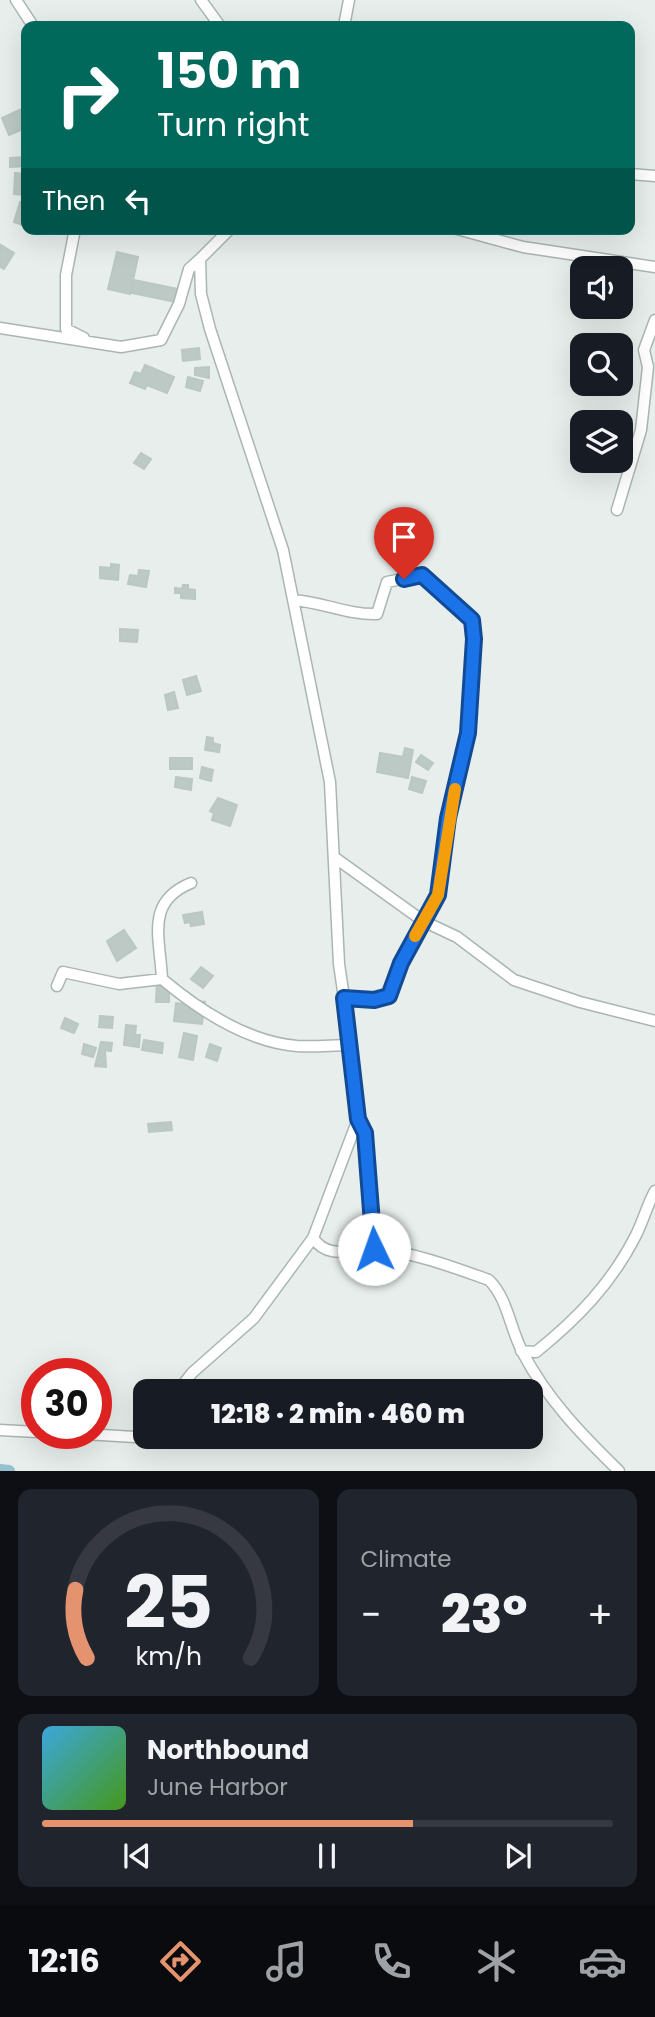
<!DOCTYPE html>
<html lang="en">
<head>
<meta charset="utf-8">
<style>
  body { margin:0; font-family:Poppins,sans-serif; background:#20242c; color:#f1f3f6; height:100vh; display:flex; flex-direction:column; font-size:26px; white-space:nowrap }
  * { box-sizing:border-box; margin:0 }
  p { font-size:23px; color:#9ea1a6 }
  .icon { flex:none; width:38px; height:38px; fill:none; stroke:currentColor; stroke-width:2; stroke-linecap:round; stroke-linejoin:round }
  .map { position:relative; height:1471px; overflow:hidden }
  .side { display:flex; flex-direction:column; gap:18px; padding:18px; background:#0d0f14; flex:1 }
  .side>* { flex:none }
  .top-card { position:absolute; left:21px; top:21px; width:614px; height:214px; border-radius:14px; box-shadow:0 7px 28px #0002; background:#00695c; color:#fff; overflow:hidden }
  .buttons { position:absolute; left:570px; top:256px; display:grid; gap:14px }
  .buttons a { display:grid; place-items:center; width:63px; height:63px; border-radius:14px; background:#171b24; box-shadow:0 7px 28px #0002; font-size:35px }
  .speed { position:absolute; left:21px; top:1358px; display:flex; gap:14px; font-size:35px; font-weight:700; text-align:center }
  .speed>* { display:grid; place-content:center; width:91px; height:91px; border-radius:50%; background:#171b24; box-shadow:0 7px 28px #0002; line-height:1 }
  .speed .limit { border:10px solid #d22; background:#fff; color:#111 }
  .pin { position:absolute; display:grid; place-items:center; width:60px; height:60px; color:#fff; margin:-72px -30px; border-radius:50% 50% 50% 0; rotate:-45deg; box-shadow:0 0 7px #0007 }
  .pin .icon { rotate:45deg }
  .me { position:absolute; width:77px; margin:-38px; rotate:357deg; stroke-linejoin:round; filter:drop-shadow(0 0 5px #0008) }
  .turn { display:flex; align-items:center; gap:24px; height:147px; padding:0 21px; font-size:32px }
  .turn .icon { width:91px; height:91px; stroke-width:2.5 }
  .turn b { display:block; font-size:49px; line-height:60px }
  .then { display:flex; align-items:center; height:66px; padding:0 21px; background:#0003; gap:14px; font-size:26px }
  .big { font-size:52px; font-weight:800; line-height:1.1 }
  .side .widget { flex:1; display:flex; flex-direction:column; justify-content:center; gap:10px; min-width:0; padding:0 24px; border-radius:14px; background:#20242c }
  .side .dial { align-items:center; gap:0 }
  .dial svg { height:182px; overflow:visible; fill:none; stroke:#363941; stroke-width:7; stroke-linecap:round; text-anchor:middle }
  .dial text { fill:#f1f3f6; stroke:none }
  .song { display:flex; align-items:center; gap:21px }
  .cover { width:84px; height:84px; border-radius:10px; background:linear-gradient(135deg,hsl(200 70% 55%),hsl(100 70% 35%)) }
  .played { height:7px; border-radius:4px; background:linear-gradient(90deg,#e5936e 65%,#363941 65%) }
  .keys { display:flex; justify-content:space-around; direction:ltr }
  .heat { display:flex; justify-content:space-between; align-items:center; font-size:38px; direction:ltr }
  .side .tiles { flex:1; display:grid; gap:18px; grid-template-columns:1fr 1fr }
  .widget:last-child { grid-column:span 2 }
  .trip { position:absolute; left:133px; top:1379px; width:410px; height:70px; border-radius:14px; background:#171b24; box-shadow:0 7px 28px #0002; font-weight:800; line-height:70px; text-align:center }
  .tab-bar { display:flex; height:112px; justify-content:space-around; align-items:center; background:#090b0e; color:#9ea1a6 }
  .tab-bar .icon { width:49px; height:49px }
  .tab-bar .active { color:#e5936e }
  .tab-bar b { font-size:32px; color:#f1f3f6 }
  .map>svg:first-child { display:block }
  .lines { fill:none; stroke-linecap:round; stroke-linejoin:round }
  .canal { stroke:#95c0cd; stroke-width:12 }
  .building { fill:#bcc9c5; stroke:#bac7c3; stroke-width:2 }
  .minor-casing { stroke:#aab6b2; stroke-width:13 }
  .minor { stroke:#fff; stroke-width:10 }
  .route-casing { stroke:#114b97; stroke-width:18 }
  .route { stroke:#1a73e8; stroke-width:12 }
  .slow { stroke:#f59e0b; stroke-width:12 }
</style>
</head>
<body>
<div class="map">
<svg width="655" height="1471" viewBox="0 0 655 1471">
  <rect width="100%" height="100%" fill="#e7eeeb"/>
  <g class="lines">
    <path class="canal" d="M 53,1433 L 80,1435
      M 0,1470 L 9,1471"/>
  </g>
  <path class="building" d="M 24,108 L 26,128 L 9,135 L 2,118 Z
    M 25,157 L 25,166 L 10,167 L 10,158 Z
    M 15,173 L 26,174 L 26,195 L 14,194 Z
    M 25,198 L 26,198 L 26,226 L 14,222 L 20,202 L 23,203 Z
    M 1,245 L 14,253 L 4,269 L 0,267 Z
    M 117,252 L 138,257 L 130,294 L 108,289 Z
    M 134,280 L 178,289 L 176,302 L 132,293 Z
    M 199,348 L 200,359 L 183,361 L 182,350 Z
    M 145,365 L 174,377 L 167,393 L 147,385 L 145,389 L 130,383 L 135,372 L 141,374 Z
    M 209,367 L 209,378 L 195,375 L 195,368 Z
    M 188,377 L 203,381 L 200,391 L 186,387 Z
    M 141,453 L 151,459 L 144,469 L 134,463 Z
    M 111,564 L 119,565 L 118,580 L 100,578 L 100,567 L 111,568 Z
    M 139,570 L 149,571 L 146,587 L 128,584 L 130,575 L 138,576 Z
    M 183,585 L 188,585 L 188,589 L 195,590 L 195,599 L 181,598 L 181,593 L 175,593 L 175,588 L 182,589 Z
    M 120,629 L 138,630 L 137,642 L 120,641 Z
    M 196,676 L 201,691 L 187,695 L 183,680 Z
    M 174,692 L 178,708 L 168,710 L 165,695 Z
    M 207,737 L 213,738 L 213,743 L 220,745 L 219,752 L 205,750 Z
    M 405,748 L 413,750 L 408,778 L 377,772 L 380,753 L 403,757 Z
    M 421,755 L 433,763 L 428,770 L 416,762 Z
    M 170,758 L 192,758 L 192,769 L 170,769 Z
    M 202,767 L 213,770 L 211,781 L 200,778 Z
    M 176,777 L 192,779 L 191,790 L 175,787 Z
    M 412,777 L 426,781 L 422,793 L 409,789 Z
    M 218,798 L 237,805 L 230,826 L 212,820 L 214,813 L 210,811 Z
    M 202,912 L 204,924 L 191,926 L 190,922 L 185,923 L 183,915 Z
    M 124,930 L 136,948 L 117,961 L 107,941 Z
    M 201,967 L 213,976 L 203,988 L 191,979 Z
    M 157,980 L 169,981 L 169,1002 L 156,1002 Z
    M 194,1001 L 205,1002 L 202,1024 L 174,1021 L 176,1003 L 194,1005 Z
    M 100,1016 L 113,1017 L 112,1028 L 99,1027 Z
    M 65,1018 L 78,1024 L 74,1033 L 61,1028 Z
    M 126,1025 L 136,1026 L 135,1035 L 140,1035 L 139,1047 L 124,1045 Z
    M 184,1033 L 197,1036 L 193,1060 L 179,1057 Z
    M 144,1040 L 163,1043 L 162,1053 L 142,1050 Z
    M 101,1042 L 112,1043 L 111,1051 L 105,1050 L 106,1067 L 95,1066 Z
    M 84,1044 L 96,1048 L 93,1057 L 82,1054 Z
    M 210,1044 L 221,1048 L 217,1061 L 206,1057 Z
    M 171,1122 L 172,1130 L 149,1132 L 148,1124 Z"/>
  <g class="lines">
    <defs>
      <path id="minor" d="M 16,0 L 33,26
        M 201,0 L 220,26
        M 344,26 L 349,0
        M 630,174 L 655,176
        M 75,229 L 66,275 L 66,329 L 84,338
        M 457,229 L 523,247 L 655,267
        M 0,328 L 121,347 L 161,340 L 179,304 L 189,269 L 200,259
        M 617,510 L 641,430 L 648,367 L 644,350 L 655,320
        M 293,600 C 322,602 348,615 377,614 L 387,582 L 422,575 L 472,620 L 474,639 L 468,733 L 448,818 L 438,895 L 401,963 L 389,996 L 374,1000 L 344,998
        M 334,857 L 423,921 L 457,937 L 514,980 L 580,1002 L 655,1021
        M 162,979 C 160,937 145,902 191,883
        M 57,986 L 63,972 L 119,984 L 162,979 C 199,1010 247,1042 297,1046 C 315,1047 333,1045 351,1045
        M 358,1119 L 365,1133 L 374,1249
        M 313,1238 C 328,1260 350,1249 373,1249 C 410,1251 453,1267 489,1280 C 508,1299 510,1329 523,1353 C 547,1399 582,1435 619,1471
        M 521,1351 L 536,1352 C 577,1319 611,1284 635,1237 C 643,1222 647,1205 655,1191
        M 178,1391 L 192,1373 L 254,1318 L 313,1238 L 358,1119 L 351,1045 L 339,964 L 330,782 L 283,550 L 210,329 L 201,294 L 200,259 L 230,229
        M 0,1430 L 37,1432
        M 68,1433 L 135,1437 L 145,1428"/>
    </defs>
    <use href="#minor" class="minor-casing"/>
    <use href="#minor" class="minor"/>
  </g>
  <g class="lines">
    <defs>
      <path id="route" d="M 374,1249 L 365,1133 L 358,1119 L 344,998 L 374,1000 L 389,996 L 401,963 L 438,895 L 448,818 L 468,733 L 474,639 L 472,620 L 422,575 L 404,579"/>
    </defs>
    <use href="#route" class="route-casing"/>
    <use href="#route" class="route"/>
    <path class="slow" d="M 415,936 L 438,895 L 455,789"/>
  </g>
</svg>
<div class="buttons">
<a><svg class="icon" aria-label="sound" viewBox="0 0 24 24"><path d="M4 9h4l5-4v14l-5-4H4zM17 9q2 3 0 6"/></svg></a>
<a><svg class="icon" aria-label="search" viewBox="0 0 24 24"><circle cx="10" cy="10" r="6"/><path d="M15 15l6 6"/></svg></a>
<a><svg class="icon" aria-label="layers" viewBox="0 0 24 24"><path d="M12 4l9 5-9 5-9-5zM3 14l9 5 9-5"/></svg></a>
</div>
<div class="speed"><div class="limit">30</div></div>
<div class="pin" style="left:404px;top:579px;background:#d93025"><svg class="icon" aria-label="arrive" viewBox="0 0 24 24"><path d="M6 21V4h12l-3 4 3 4H6"/></svg></div>
<svg class="me" style="left:374px;top:1249px" viewBox="-20 -20 40 40"><circle r="19" fill="#fff"/><path d="M0-13L10 11 0 6-10 11z" fill="#1a73e8"/></svg>
<div class="trip">12:18 · 2 min · 460 m</div>
<div class="top-card">
<div class="turn"><svg class="icon" aria-label="right" viewBox="0 0 24 24"><path d="M7 20v-9h11M14 6l5 5-5 5"/></svg><div><b>150 m</b>Turn right</div></div>
<div class="then">Then<svg class="icon" aria-label="left" viewBox="0 0 24 24"><path d="M17 20v-9H6M10 6l-5 5 5 5"/></svg></div>
</div>
</div>
<section class="side">
<div class="tiles">
<div class="widget dial"><svg viewBox="0 0 100 80">
<path d="M14 69A42 42 0 1 1 86 69"/>
<path d="M14 69A42 42 0 0 1 9 39" stroke="#e5936e"/>
<text x="50" y="56" font-size="32" font-weight="700">25</text>
<text x="50" y="72" font-size="11">km/h</text>
</svg></div>
<div class="widget"><p>Climate</p>
<div class="heat"><a>−</a><b class="big">23°</b><a>+</a></div>
</div>
<div class="widget">
<div class="song"><i class="cover"></i><div><b>Northbound</b><p>June Harbor</p></div></div>
<div class="played"></div>
<div class="keys"><svg class="icon" aria-label="previous" viewBox="0 0 24 24"><path d="M18 5L8 12l10 7zM5 5v14"/></svg><svg class="icon" aria-label="pause" viewBox="0 0 24 24"><path d="M8 5v14M16 5v14"/></svg><svg class="icon" aria-label="next" viewBox="0 0 24 24"><path d="M6 5l10 7-10 7zM19 5v14"/></svg></div>
</div>
</div>
</section>
<nav class="tab-bar">
<b>12:16</b>
<svg class="icon active" aria-label="directions" viewBox="0 0 24 24"><path d="M12 3l9 9-9 9-9-9zM9 14v-3h6M13 9l2 2-2 2"/></svg>
<svg class="icon" aria-label="music" viewBox="0 0 24 24"><path d="M9 18V5l10-2v13"/><circle cx="6" cy="18" r="3"/><circle cx="16" cy="16" r="3"/></svg>
<svg class="icon" aria-label="phone" viewBox="0 0 24 24"><path d="M5 4h4l2 5-3 2q2 4 5 5l2-3 5 2v4C11 20 4 13 5 4z"/></svg>
<svg class="icon" aria-label="climate" viewBox="0 0 24 24"><path d="M12 3v18M4 7l16 10M4 17L20 7"/></svg>
<svg class="icon" aria-label="car" viewBox="0 0 24 24"><path d="M5 17H2v-5l4-1 3-4h7l3 4 3 1v5h-3M9 17h6M6 11h13"/><circle cx="7" cy="17" r="2"/><circle cx="17" cy="17" r="2"/></svg>
</nav>
</body>
</html>
